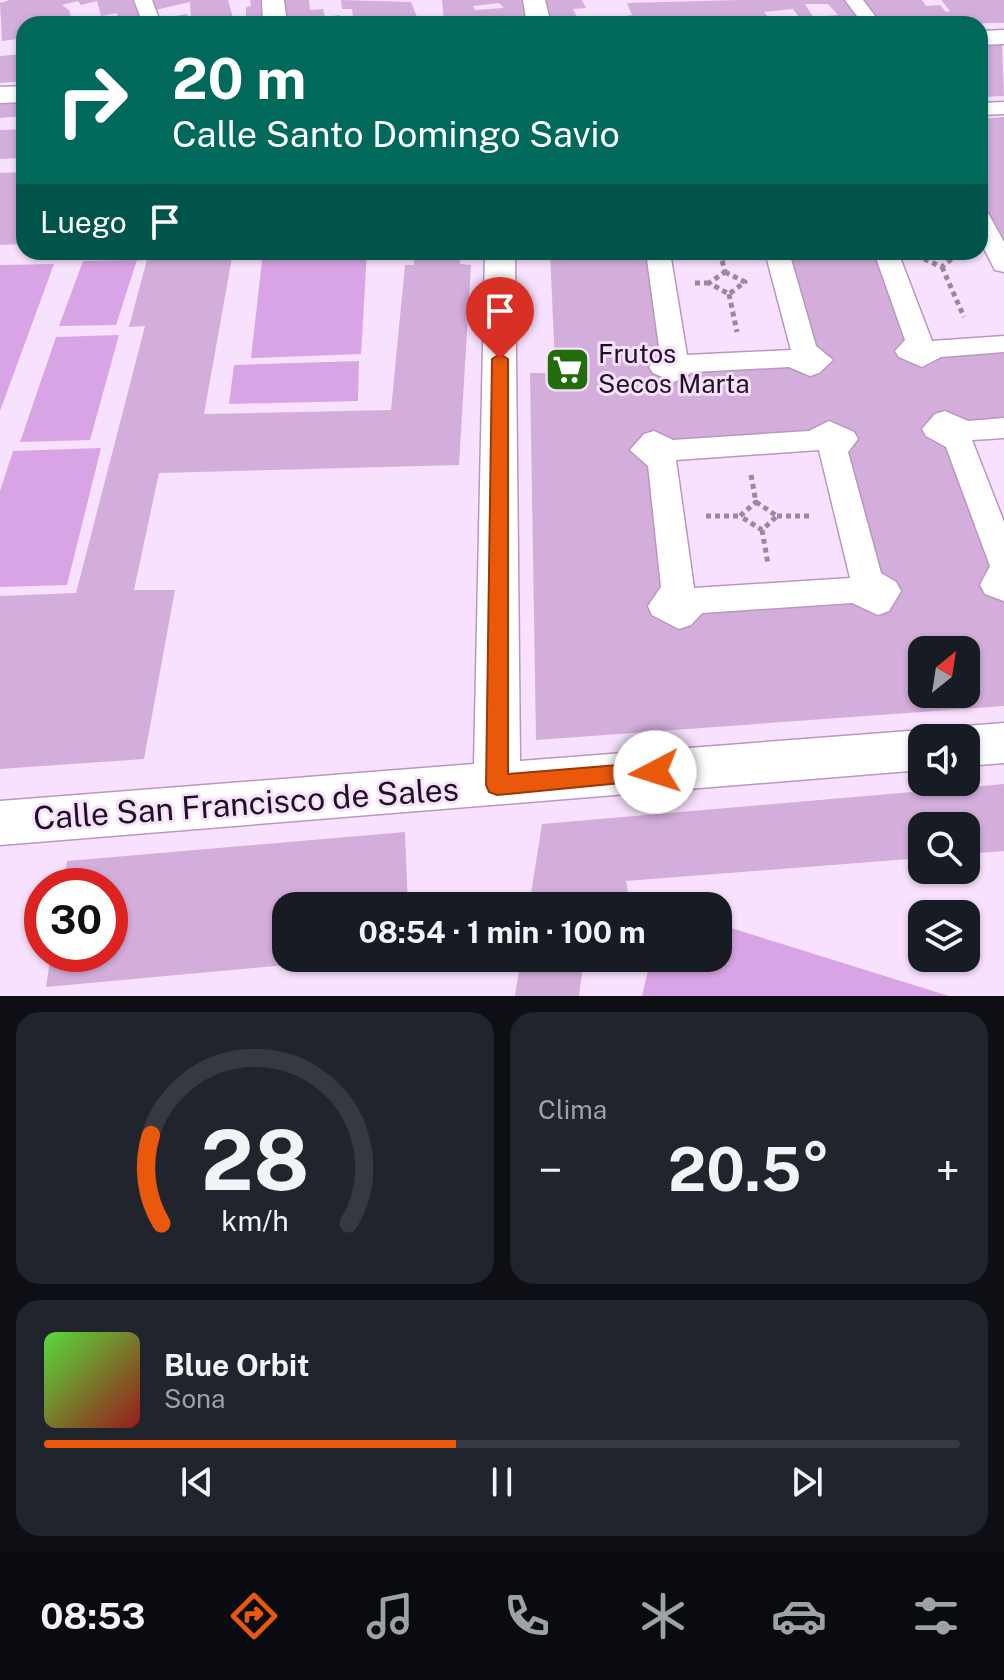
<!DOCTYPE html>
<html lang="es">
<head>
<meta charset="utf-8">
<style>
  body { margin:0; font-family:"Public Sans",sans-serif; background:#20242c; color:#f1f3f6; height:100vh; display:flex; flex-direction:column; font-size:30px; white-space:nowrap }
  * { box-sizing:border-box; margin:0 }
  p { font-size:26px; color:#9ea1a6 }
  .icon { flex:none; width:44px; height:44px; fill:none; stroke:currentColor; stroke-width:2; stroke-linecap:round; stroke-linejoin:round }
  .map { position:relative; height:996px; overflow:hidden }
  .panel { display:flex; flex-direction:column; gap:16px; padding:16px; background:#0d0f14; flex:1 }
  .panel>* { flex:none }
  .banner { position:absolute; left:16px; top:16px; width:972px; height:244px; border-radius:24px; box-shadow:0 2px 6px #0004; background:#00695c; color:#fff; overflow:hidden }
  .needle { width:52px; rotate:30deg }
  .fabs { position:absolute; left:908px; top:636px; display:grid; gap:16px }
  .fabs a { display:grid; place-items:center; width:72px; height:72px; border-radius:16px; background:#171b24; box-shadow:0 2px 6px #0004; font-size:40px }
  .speed { position:absolute; left:24px; top:868px; display:flex; gap:16px; font-size:40px; font-weight:700; text-align:center }
  .speed>* { display:grid; place-content:center; width:104px; height:104px; border-radius:50%; background:#171b24; box-shadow:0 2px 6px #0004; line-height:1 }
  .speed .limit { border:12px solid #d22; background:#fff; color:#111 }
  .pin { position:absolute; display:grid; place-items:center; width:68px; height:68px; color:#fff; margin:-82px -34px; border-radius:50% 50% 50% 0; rotate:-45deg; box-shadow:0 0 8px #0007 }
  .pin .icon { rotate:45deg }
  .me { position:absolute; width:88px; margin:-44px; rotate:265deg; stroke-linejoin:round; filter:drop-shadow(0 0 6px #0008) }
  .turn { display:flex; align-items:center; gap:28px; height:168px; padding:0 24px; font-size:36px }
  .turn .icon { width:104px; height:104px; stroke-width:2.5 }
  .turn b { display:block; font-size:56px; line-height:68px }
  .then { display:flex; align-items:center; height:76px; padding:0 24px; background:#0003; gap:16px; font-size:30px }
  .big { font-size:60px; font-weight:700; line-height:1.1 }
  .panel .widget { flex:1; display:flex; flex-direction:column; justify-content:center; gap:12px; min-width:0; padding:0 28px; border-radius:24px; background:#20242c }
  .panel .dial { align-items:center; gap:0 }
  .dial svg { height:208px; overflow:visible; fill:none; stroke:#363941; stroke-width:7; stroke-linecap:round; text-anchor:middle }
  .dial text { fill:#f1f3f6; stroke:none }
  .song { display:flex; align-items:center; gap:24px }
  .cover { width:96px; height:96px; border-radius:12px; background:linear-gradient(135deg,hsl(110 70% 55%),hsl(0 70% 35%)) }
  .played { height:8px; border-radius:4px; background:linear-gradient(90deg,#ea580c 45%,#363941 45%) }
  .keys { display:flex; justify-content:space-around; direction:ltr }
  .heat { display:flex; justify-content:space-between; align-items:center; font-size:44px; direction:ltr }
  .panel .tiles { flex:1; display:grid; gap:16px; grid-template-columns:1fr 1fr }
  .widget:last-child { grid-column:span 2 }
  .trip { position:absolute; left:272px; top:892px; width:460px; height:80px; border-radius:24px; background:#171b24; box-shadow:0 2px 6px #0004; font-weight:700; line-height:80px; text-align:center }
  .tab-bar { display:flex; height:128px; justify-content:space-around; align-items:center; background:#090b0e; color:#9ea1a6 }
  .tab-bar .icon { width:56px; height:56px }
  .tab-bar .current { color:#ea580c }
  .tab-bar b { font-size:36px; color:#f1f3f6 }
  .map>svg:first-child { display:block }
  .green { fill:#d9a4e5 }
  .building { fill:#d3aedb; fill-rule:evenodd }
  .lines { fill:none; stroke-linecap:round; stroke-linejoin:round }
  .pedestrian-casing { stroke:#bb96c3; stroke-width:3 }
  .minor-casing { stroke:#bb96c3; stroke-width:3 }
  .path { stroke:#9a889f; stroke-width:5; stroke-dasharray:5 4; stroke-linecap:butt }
  .pedestrian { fill:#fff; fill-rule:evenodd }
  .minor { fill:#fff; fill-rule:evenodd }
  .route { fill:#ea580c; stroke:#983908; stroke-width:2 }
  .labels { text-anchor:middle; stroke-width:6; stroke-linejoin:round; paint-order:stroke }
  .poi-label { font-size:26px; fill:#1e1121; stroke:#f8e1fe; text-anchor:start }
  .near-street-label { font-size:32px; fill:#1e1121; stroke:#f8e1fe }
</style>
</head>
<body>
<div class="map">
<svg width="1004" height="996" viewBox="0 0 1004 996">
  <rect width="100%" height="100%" fill="#f8e1fe"/>
  <path class="green" d="M 263,252 L 367,252 L 361,354 L 251,358 Z
    M 137,260 L 116,325 L 59,326 L 83,261 Z
    M 54,264 L 0,411 L 0,265 Z
    M 119,335 L 90,440 L 20,442 L 56,337 Z
    M 359,361 L 358,401 L 229,404 L 234,365 Z
    M 101,448 L 67,585 L 0,587 L 0,491 L 13,451 Z
    M 718,924 L 949,996 L 642,996 L 651,958 L 718,958 Z"/>
  <path class="building" d="M 10,0 L 141,0 L 148,24 L 119,24 L 117,13 L 101,16 L 97,1 L 81,5 L 78,1 L 62,5 L 69,10 L 72,20 L 86,18 L 87,24 L 67,24 L 66,21 L 24,24 L 24,38 L 2,41 L 0,3 Z
    M 147,0 L 190,0 L 190,2 L 151,11 Z
    M 190,0 L 228,0 L 234,21 L 199,24 L 199,20 L 191,20 Z
    M 250,0 L 269,0 L 271,24 L 246,22 L 246,7 L 251,6 Z
    M 278,0 L 309,0 L 310,10 L 323,9 L 325,17 L 340,15 L 339,24 L 319,24 L 318,17 L 307,18 L 307,24 L 279,24 Z
    M 341,0 L 411,2 L 420,24 L 354,24 L 352,9 L 342,9 Z
    M 442,0 L 527,0 L 532,24 L 452,24 L 444,22 ZM 499,3 L 504,8 L 475,10 L 473,6 Z
    M 538,0 L 582,0 L 586,8 L 573,9 L 578,19 L 601,18 L 604,24 L 544,24 Z
    M 739,0 L 849,0 L 865,24 L 787,24 L 801,20 L 793,9 L 764,12 L 774,24 L 615,24 L 614,18 L 632,15 L 627,3 ZM 805,4 L 828,4 L 838,15 L 826,16 L 829,21 L 815,20 Z
    M 860,0 L 922,0 L 926,6 L 940,5 L 946,12 L 950,11 L 941,0 L 1004,0 L 1004,23 L 877,24 Z
    M 187,14 L 189,24 L 156,24 L 154,20 Z
    M 1002,45 L 1004,96 L 980,97 L 980,46 Z
    M 24,54 L 24,81 L 0,83 L 0,56 Z
    M 24,97 L 24,116 L 0,118 L 0,98 Z
    M 1004,117 L 1004,265 L 980,218 L 980,119 Z
    M 24,129 L 24,158 L 0,159 L 0,130 Z
    M 24,172 L 24,244 L 0,245 L 0,173 Z
    M 149,252 L 233,252 L 204,414 L 391,410 L 405,265 L 414,265 L 414,254 L 461,254 L 460,264 L 471,265 L 459,465 L 159,473 L 134,590 L 175,590 L 144,759 L 0,769 L 0,596 L 76,593 L 145,326 L 129,327 Z
    M 550,252 L 658,252 L 674,356 L 794,358 L 777,252 L 886,252 L 919,342 L 1004,344 L 1004,428 L 958,441 L 1004,562 L 1004,706 L 536,740 L 530,373 L 546,373 L 561,382 L 570,375 L 555,365 ZM 668,450 L 833,450 L 856,590 L 694,601 ZM 922,650 L 966,650 L 966,694 L 922,694 Z
    M 1004,784 L 1004,851 L 966,854 L 966,826 L 922,826 L 922,858 L 626,881 L 630,906 L 529,906 L 542,824 Z
    M 405,832 L 408,906 L 286,906 L 286,958 L 341,960 L 46,987 L 51,954 L 110,954 L 110,886 L 63,886 L 67,861 Z
    M 521,958 L 584,958 L 579,996 L 515,996 Z"/>
  <g class="lines">
    <defs>
      <path id="pedestrian" d="M 134,0 L 152,0 L 161,24 L 143,24 Z
        M 845,0 L 863,0 L 881,24 L 863,24 Z
        M 1004,102 L 1004,114 L 980,115 L 980,103 Z
        M 980,211 L 988,213 L 1004,242 L 1004,272 L 995,270 L 980,241 Z
        M 646,252 L 670,252 L 687,355 L 791,350 L 765,252 L 789,252 L 816,346 L 833,360 L 819,373 L 810,376 L 789,367 L 693,372 L 674,382 L 653,373 L 649,367 L 660,354 Z
        M 874,252 L 898,252 L 932,341 L 1004,336 L 1004,352 L 941,357 L 922,367 L 899,357 L 895,351 L 905,340 Z
        M 945,411 L 968,421 L 1004,418 L 1004,438 L 972,440 L 1004,522 L 1004,601 L 985,594 L 980,585 L 990,566 L 946,447 L 926,436 L 922,429 L 935,414 Z
        M 829,421 L 854,432 L 858,439 L 848,452 L 881,573 L 896,582 L 901,591 L 889,611 L 878,615 L 852,603 L 702,613 L 691,625 L 679,629 L 652,615 L 648,606 L 661,587 L 649,474 L 648,466 L 630,450 L 644,434 L 654,431 L 673,440 L 809,431 ZM 819,450 L 850,578 L 694,588 L 676,460 Z"/>
      <path id="minor" d="M 262,0 L 284,0 L 287,24 L 263,24 Z
        M 523,0 L 545,0 L 551,24 L 527,24 Z
        M 1004,30 L 1004,44 L 980,45 L 980,31 Z
        M 24,86 L 24,102 L 0,103 L 0,87 Z
        M 485,252 L 515,252 L 520,761 L 922,730 L 939,738 L 922,738 L 922,770 L 0,845 L 0,801 L 474,764 Z
        M 1004,723 L 1004,763 L 966,766 L 966,738 L 947,738 L 950,732 L 966,726 Z"/>
    </defs>
    <use href="#pedestrian" class="pedestrian-casing"/>
    <use href="#minor" class="minor-casing"/>
    <path class="path" d="M 720,252 L 725,272
      M 924,259 L 942,267 L 955,256 L 946,252
      M 942,267 L 964,317
      M 725,272 L 745,282 L 729,294 L 709,283 Z
      M 695,283 L 709,283
      M 729,294 L 737,332
      M 550,355 L 555,355
      M 751,475 L 756,502
      M 756,502 L 777,516 L 762,530 L 740,516 Z
      M 706,516 L 740,516
      M 777,516 L 812,516
      M 762,530 L 768,564"/>
    <use href="#pedestrian" class="pedestrian"/>
    <use href="#minor" class="minor"/>
  </g>
  <path class="route" d="M 500,354 L 508,359 L 508,774 L 655,762 L 662,765 L 666,772 L 662,779 L 497,795 L 489,792 L 486,785 L 492,359 Z"/>
  <defs>
    <symbol id="supermarket-square" viewBox="-11 -11 22 22"><rect x="-9" y="-9" width="18" height="18" rx="4" fill="#216c0b" stroke="#f8e1fe"/><path d="M-6-5.5h2.5l.6 2H6L4.5 2H-2.5L-4.4-4H-6ZM-1.5 3.2a1.3 1.3 0 1 0 .1 0ZM3 3.2a1.3 1.3 0 1 0 .1 0Z" fill="#fff"/></symbol>
  </defs>
  <g fill-rule="evenodd">
    <use href="#supermarket-square" x="542" y="344" width="51" height="51"/>
  </g>
  <g class="labels">
    <g class="poi-label">
      <text x="598" y="363">Frutos<tspan x="598" dy="30">Secos Marta</tspan></text>
    </g>
    <g class="near-street-label">
      <text transform="translate(246 804) rotate(-4)" y="11">Calle San Francisco de Sales</text>
    </g>
  </g>
</svg>
<div class="fabs">
<a><svg class="needle" viewBox="-14 -14 28 28"><path d="M0-13l5 13h-10z" fill="#e53935"/><path d="M0 13l5-13h-10z" fill="#9ea1a6"/></svg></a>
<a><svg class="icon" aria-label="sound" viewBox="0 0 24 24"><path d="M4 9h4l5-4v14l-5-4H4zM17 9q2 3 0 6"/></svg></a>
<a><svg class="icon" aria-label="search" viewBox="0 0 24 24"><circle cx="10" cy="10" r="6"/><path d="M15 15l6 6"/></svg></a>
<a><svg class="icon" aria-label="layers" viewBox="0 0 24 24"><path d="M12 4l9 5-9 5-9-5zM3 14l9 5 9-5"/></svg></a>
</div>
<div class="speed"><div class="limit">30</div></div>
<div class="pin" style="left:500px;top:359px;background:#d93025"><svg class="icon" aria-label="arrive" viewBox="0 0 24 24"><path d="M6 21V4h12l-3 4 3 4H6"/></svg></div>
<svg class="me" style="left:655px;top:772px" viewBox="-20 -20 40 40"><circle r="19" fill="#fff"/><path d="M0-13L10 11 0 6-10 11z" fill="#ea580c"/></svg>
<div class="trip">08:54 · 1 min · 100 m</div>
<div class="banner">
<div class="turn"><svg class="icon" aria-label="right" viewBox="0 0 24 24"><path d="M7 20v-9h11M14 6l5 5-5 5"/></svg><div><b>20 m</b>Calle Santo Domingo Savio</div></div>
<div class="then">Luego<svg class="icon" aria-label="arrive" viewBox="0 0 24 24"><path d="M6 21V4h12l-3 4 3 4H6"/></svg></div>
</div>
</div>
<section class="panel">
<div class="tiles">
<div class="widget dial"><svg viewBox="0 0 100 80">
<path d="M14 69A42 42 0 1 1 86 69"/>
<path d="M14 69A42 42 0 0 1 10 35" stroke="#ea580c"/>
<text x="50" y="56" font-size="32" font-weight="700">28</text>
<text x="50" y="72" font-size="11">km/h</text>
</svg></div>
<div class="widget"><p>Clima</p>
<div class="heat"><a>−</a><b class="big">20.5°</b><a>+</a></div>
</div>
<div class="widget">
<div class="song"><i class="cover"></i><div><b>Blue Orbit</b><p>Sona</p></div></div>
<div class="played"></div>
<div class="keys"><svg class="icon" aria-label="previous" viewBox="0 0 24 24"><path d="M18 5L8 12l10 7zM5 5v14"/></svg><svg class="icon" aria-label="pause" viewBox="0 0 24 24"><path d="M8 5v14M16 5v14"/></svg><svg class="icon" aria-label="next" viewBox="0 0 24 24"><path d="M6 5l10 7-10 7zM19 5v14"/></svg></div>
</div>
</div>
</section>
<nav class="tab-bar">
<b>08:53</b>
<svg class="icon current" aria-label="directions" viewBox="0 0 24 24"><path d="M12 3l9 9-9 9-9-9zM9 14v-3h6M13 9l2 2-2 2"/></svg>
<svg class="icon" aria-label="music" viewBox="0 0 24 24"><path d="M9 18V5l10-2v13"/><circle cx="6" cy="18" r="3"/><circle cx="16" cy="16" r="3"/></svg>
<svg class="icon" aria-label="phone" viewBox="0 0 24 24"><path d="M5 4h4l2 5-3 2q2 4 5 5l2-3 5 2v4C11 20 4 13 5 4z"/></svg>
<svg class="icon" aria-label="climate" viewBox="0 0 24 24"><path d="M12 3v18M4 7l16 10M4 17L20 7"/></svg>
<svg class="icon" aria-label="car" viewBox="0 0 24 24"><path d="M5 17H2v-5l4-1 3-4h7l3 4 3 1v5h-3M9 17h6M6 11h13"/><circle cx="7" cy="17" r="2"/><circle cx="17" cy="17" r="2"/></svg>
<svg class="icon" aria-label="filters" viewBox="0 0 24 24"><path d="M4 7h16M4 17h16"/><circle cx="9" cy="7" r="2"/><circle cx="15" cy="17" r="2"/></svg>
</nav>
</body>
</html>
